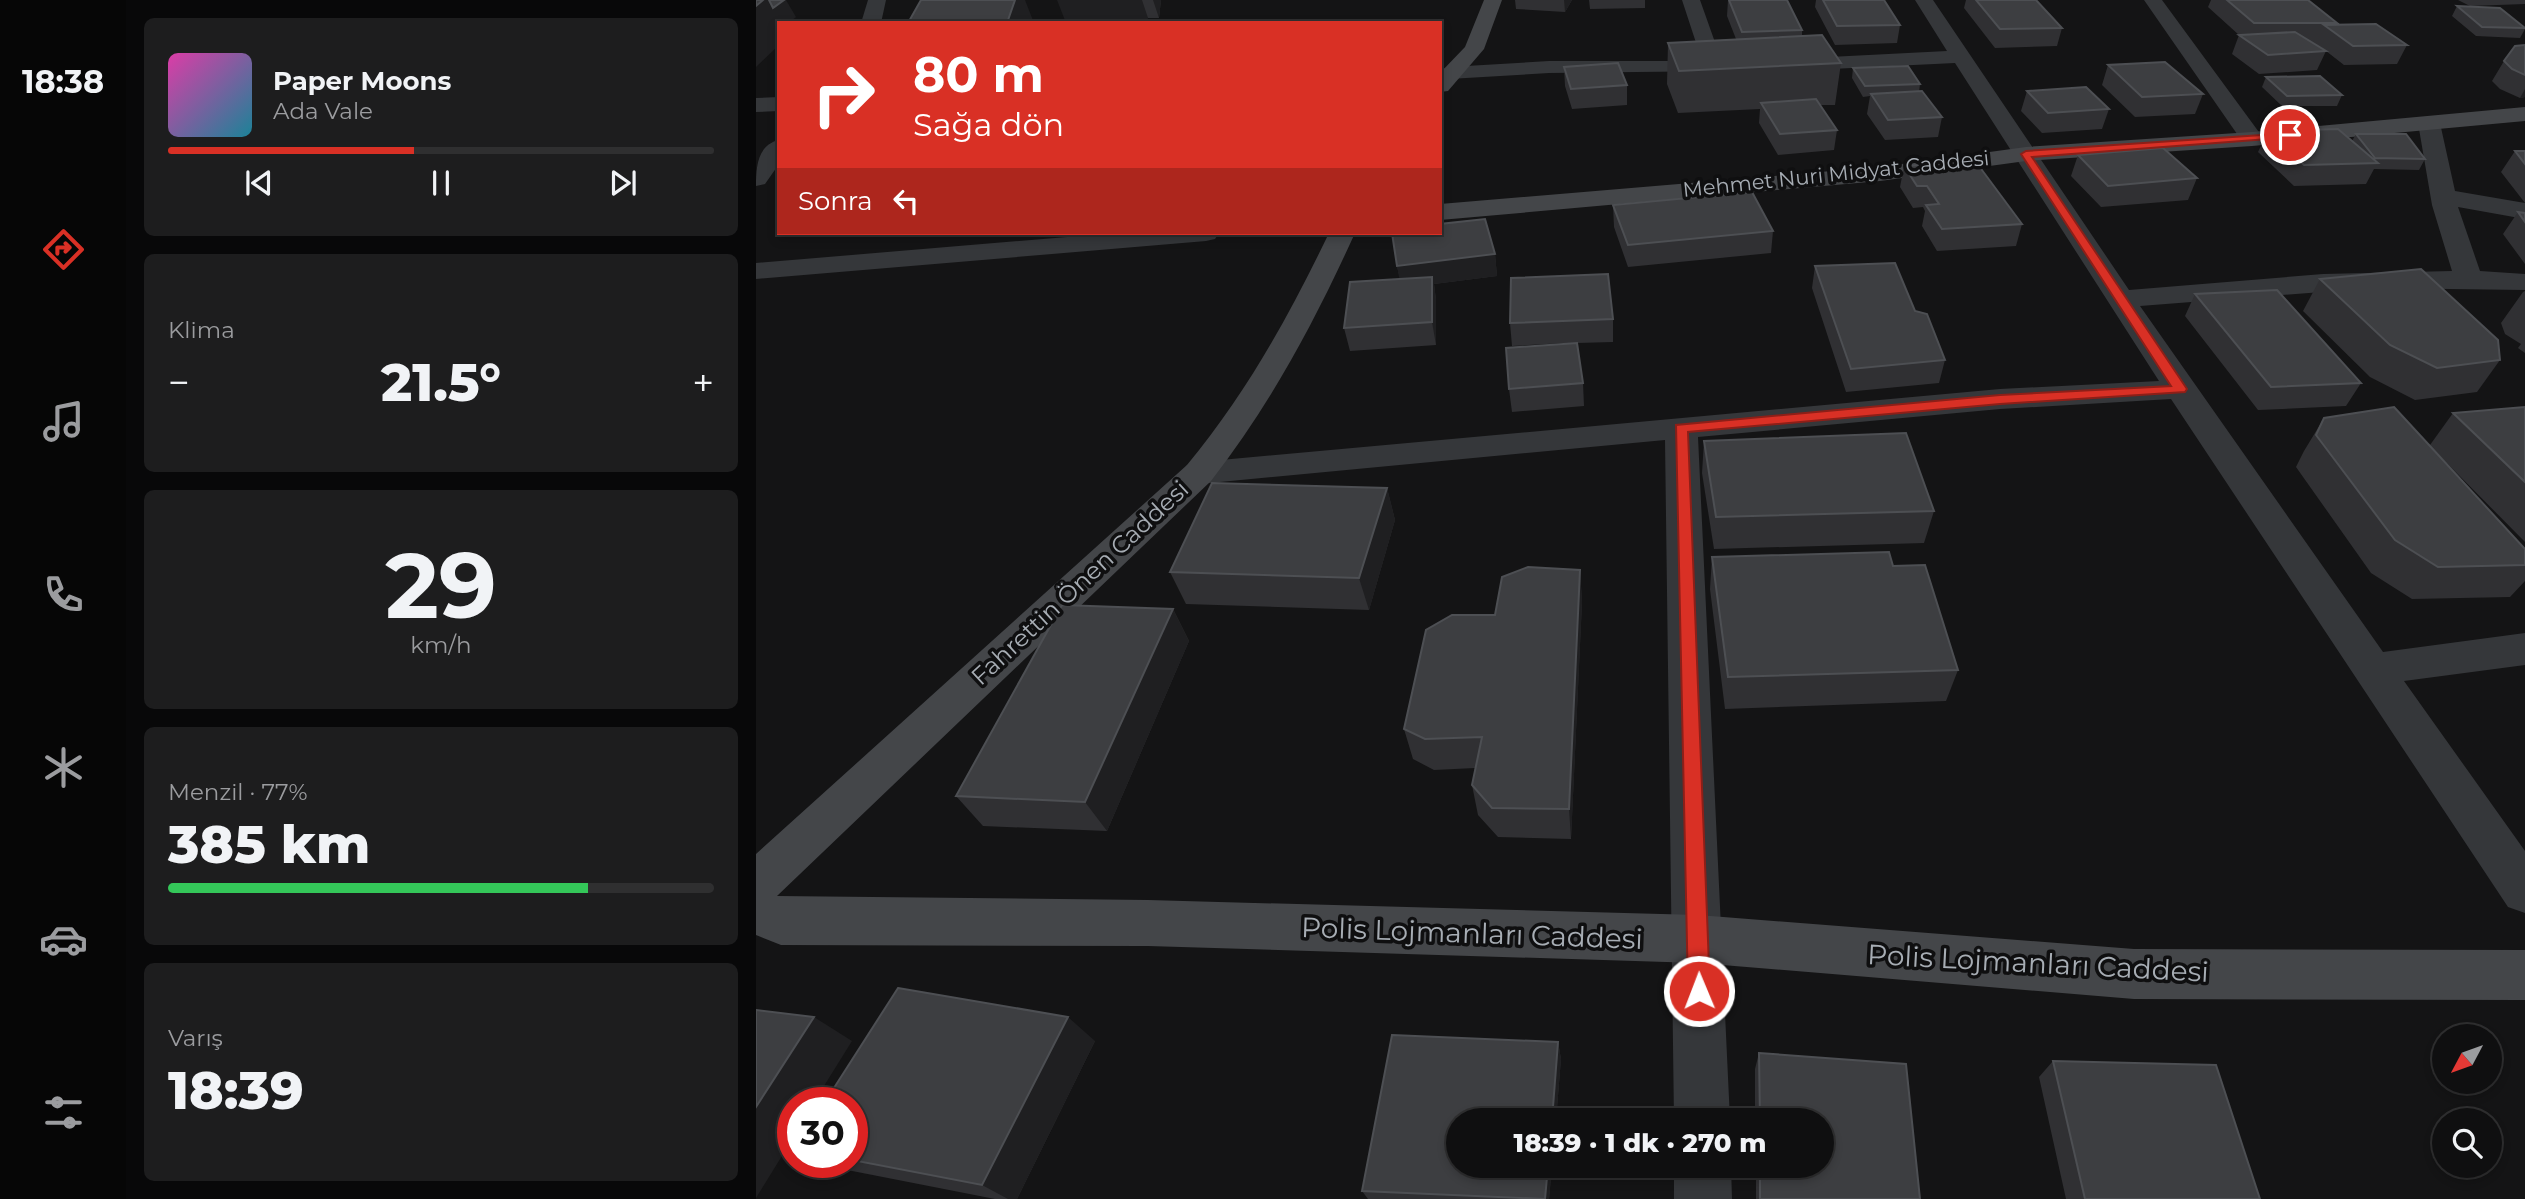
<!DOCTYPE html>
<html lang="tr">
<head>
<meta charset="utf-8">
<style>
  body { margin:0; font-family:Montserrat,sans-serif; background:#1d1d1e; color:#f1f3f6; height:100vh; display:flex; flex-direction:column; font-size:26px; white-space:nowrap }
  * { box-sizing:border-box; margin:0 }
  p { font-size:23px; color:#9b9c9f }
  .icon { flex:none; width:38px; height:38px; fill:none; stroke:currentColor; stroke-width:2; stroke-linecap:round; stroke-linejoin:round }
  .map { position:relative; flex:1; overflow:hidden }
  .panel { display:flex; flex-direction:column; gap:18px; padding:18px; background:#080809; width:630px }
  .panel>* { flex:none }
  .guide { position:absolute; left:21px; top:21px; width:665px; height:214px; border-radius:0px; box-shadow:0 4px 10px #0003,0 0 0 2px #2f2f30; background:#d93025; color:#fff; overflow:hidden }
  .needle { width:46px; rotate:229deg }
  .fabs { position:absolute; left:1676px; top:1024px; display:grid; gap:14px }
  .fabs a { display:grid; place-items:center; width:70px; height:70px; border-radius:50%; background:#0f0f10; box-shadow:0 4px 10px #0003,0 0 0 2px #2f2f30; font-size:35px }
  .speed { position:absolute; left:21px; top:1087px; display:flex; gap:14px; font-size:35px; font-weight:700; text-align:center }
  .speed>* { display:grid; place-content:center; width:91px; height:91px; border-radius:50%; background:#0f0f10; box-shadow:0 4px 10px #0003,0 0 0 2px #2f2f30; line-height:1 }
  .speed .limit { border:10px solid #d22; background:#fff; color:#111 }
  .pin { position:absolute; display:grid; place-items:center; width:60px; height:60px; color:#fff; margin:-30px; border:4px solid #fff; border-radius:50%; box-shadow:0 2px 7px #0007 }
  .me { position:absolute; width:77px; margin:-38px; rotate:359deg; stroke-linejoin:round; filter:drop-shadow(0 0 5px #0008) }
  .turn { display:flex; align-items:center; gap:24px; height:147px; padding:0 21px; font-size:32px }
  .turn .icon { width:91px; height:91px; stroke-width:2.5 }
  .turn b { display:block; font-size:49px; line-height:60px }
  .then { display:flex; align-items:center; height:66px; padding:0 21px; background:#0003; gap:14px; font-size:26px }
  .big { font-size:52px; font-weight:800; line-height:1.1 }
  .panel .tile { flex:1; display:flex; flex-direction:column; justify-content:center; gap:10px; min-width:0; padding:0 24px; border-radius:10px; background:#1d1d1e }
  .panel .dial { align-items:center; gap:0 }
  .dial b { font-size:91px; line-height:1 }
  .song { display:flex; align-items:center; gap:21px }
  .cover { width:84px; height:84px; border-radius:10px; background:linear-gradient(135deg,hsl(320 70% 55%),hsl(190 70% 35%)) }
  .played { height:7px; border-radius:4px; background:linear-gradient(90deg,#d93025 45%,#2f2f30 45%) }
  .keys { display:flex; justify-content:space-around; direction:ltr }
  .heat { display:flex; justify-content:space-between; align-items:center; font-size:38px; direction:ltr }
  .charge { height:10px; border-radius:5px; background:linear-gradient(90deg,#34c759 77%,#2f2f30 0) }
  .trip { position:absolute; left:690px; top:1108px; width:388px; height:70px; border-radius:35px; background:#0f0f10; box-shadow:0 4px 10px #0003,0 0 0 2px #2f2f30; font-weight:800; line-height:70px; text-align:center }
  main { display:flex; flex:1; min-height:0 }
  .tabs { display:flex; flex-direction:column; width:126px; justify-content:space-around; align-items:center; background:#060606; color:#9b9c9f }
  .tabs .icon { width:49px; height:49px }
  .tabs .selected { color:#d93025 }
  .tabs b { font-size:32px; color:#f1f3f6 }
  .map>svg:first-child { display:block }
  .lines { fill:none; stroke-linecap:round; stroke-linejoin:round }
  .street { fill:#35373a; fill-rule:evenodd }
  .secondary { fill:#444649; fill-rule:evenodd }
  .wall { fill:#303033 }
  .shaded-wall { fill:#1f1f21 }
  .building { fill:#3d3e41; stroke:#4d4f53; stroke-width:2 }
  .route { fill:#d93025; stroke:#8d1f18; stroke-width:2 }
  .labels { text-anchor:middle; stroke-width:7; stroke-linejoin:round; paint-order:stroke }
  .far-street-label { font-size:21px; fill:#a7adb4; stroke:#0f0f10 }
  .street-label { font-size:24px; fill:#a7adb4; stroke:#0f0f10 }
  .near-street-label { font-size:28px; fill:#a7adb4; stroke:#0f0f10 }
</style>
</head>
<body>
<main>
<nav class="tabs">
<b>18:38</b>
<svg class="icon selected" aria-label="directions" viewBox="0 0 24 24"><path d="M12 3l9 9-9 9-9-9zM9 14v-3h6M13 9l2 2-2 2"/></svg>
<svg class="icon" aria-label="music" viewBox="0 0 24 24"><path d="M9 18V5l10-2v13"/><circle cx="6" cy="18" r="3"/><circle cx="16" cy="16" r="3"/></svg>
<svg class="icon" aria-label="phone" viewBox="0 0 24 24"><path d="M5 4h4l2 5-3 2q2 4 5 5l2-3 5 2v4C11 20 4 13 5 4z"/></svg>
<svg class="icon" aria-label="climate" viewBox="0 0 24 24"><path d="M12 3v18M4 7l16 10M4 17L20 7"/></svg>
<svg class="icon" aria-label="car" viewBox="0 0 24 24"><path d="M5 17H2v-5l4-1 3-4h7l3 4 3 1v5h-3M9 17h6M6 11h13"/><circle cx="7" cy="17" r="2"/><circle cx="17" cy="17" r="2"/></svg>
<svg class="icon" aria-label="filters" viewBox="0 0 24 24"><path d="M4 7h16M4 17h16"/><circle cx="9" cy="7" r="2"/><circle cx="15" cy="17" r="2"/></svg>
</nav>
<section class="panel">
<div class="tile">
<div class="song"><i class="cover"></i><div><b>Paper Moons</b><p>Ada Vale</p></div></div>
<div class="played"></div>
<div class="keys"><svg class="icon" aria-label="previous" viewBox="0 0 24 24"><path d="M18 5L8 12l10 7zM5 5v14"/></svg><svg class="icon" aria-label="pause" viewBox="0 0 24 24"><path d="M8 5v14M16 5v14"/></svg><svg class="icon" aria-label="next" viewBox="0 0 24 24"><path d="M6 5l10 7-10 7zM19 5v14"/></svg></div>
</div>
<div class="tile"><p>Klima</p>
<div class="heat"><a>−</a><b class="big">21.5°</b><a>+</a></div>
</div>
<div class="tile dial"><b>29</b><p>km/h</p></div>
<div class="tile"><p>Menzil · 77%</p><b class="big">385 km</b><div class="charge"></div></div>
<div class="tile"><p>Varış</p><b class="big">18:39</b></div>
</section>
<div class="map">
<svg width="1769" height="1199" viewBox="0 0 1769 1199">
  <rect width="100%" height="100%" fill="#141415"/>
  <g class="lines">
    <path class="street" d="M 112,0 L 130,0 L 125,23 L 105,23 Z
      M 926,0 L 944,0 L 966,62 L 973,67 L 970,71 L 793,73 L 693,79 L 684,75 L 686,69 L 693,67 L 793,61 L 946,61 Z
      M 1159,0 L 1177,0 L 1373,290 L 1567,274 L 1696,271 L 1676,205 L 1662,123 L 1673,116 L 1684,123 L 1699,191 L 1769,203 L 1769,219 L 1702,207 L 1724,271 L 1769,274 L 1769,290 L 1618,288 L 1384,306 L 1627,652 L 1769,633 L 1769,665 L 1648,681 L 1769,851 L 1769,913 L 1752,907 L 1415,399 L 1244,409 L 942,437 L 974,1120 L 918,1120 L 909,440 L 443,484 L 431,481 L 426,473 L 431,465 L 443,462 L 1244,389 L 1403,381 L 1199,63 L 1034,71 L 1024,65 L 1034,59 L 1191,51 Z
      M 1388,0 L 1406,0 L 1508,139 L 1504,144 L 1488,144 Z
      M 23,97 L 23,111 L 0,112 L 0,98 Z
      M 23,140 L 23,164 L 9,184 L 0,186 C 0,168 1,145 23,140 Z
      M 359,233 L 463,233 L 459,239 L 450,241 L 0,279 L 0,263 Z
      M 918,1166 L 975,1166 L 976,1199 L 918,1199 Z"/>
    <path class="secondary" d="M 728,0 L 746,0 L 728,49 L 692,91 L 684,92 L 684,73 L 709,47 Z
      M 1769,107 L 1769,121 L 1496,146 L 1270,161 L 1124,181 L 684,220 L 684,204 L 1124,167 L 1270,147 L 1496,132 Z
      M 573,233 L 599,233 C 559,321 515,404 455,481 L 21,896 L 392,900 L 942,915 L 1378,949 L 1769,950 L 1769,1000 L 1378,999 L 942,963 L 392,946 L 25,945 L 0,935 L 0,854 L 431,465 C 490,394 533,316 573,233 Z"/>
  </g>
  <path class="wall" d="M 301,0 L 405,0 L 403,18 L 392,18 Z
    M 759,0 L 816,0 L 809,12 L 760,9 Z
    M 833,0 L 889,0 L 889,8 L 834,9 Z
    M 972,0 L 1031,0 L 1046,30 L 1046,36 L 1085,63 L 1079,105 L 1064,105 L 1081,130 L 1078,150 L 1022,155 L 1003,123 L 1004,109 L 922,113 L 911,84 L 912,43 L 980,39 L 971,16 Z
    M 1060,0 L 1128,0 L 1144,25 L 1141,43 L 1079,45 L 1059,7 Z
    M 1210,0 L 1280,0 L 1306,28 L 1301,46 L 1239,48 L 1208,8 Z
    M 1455,0 L 1552,0 L 1581,23 L 1581,24 L 1651,45 L 1641,64 L 1588,65 L 1570,51 L 1561,70 L 1503,74 L 1476,54 L 1483,35 L 1452,7 Z
    M 1702,0 L 1769,0 L 1769,4 L 1714,6 Z
    M 1701,6 L 1769,28 L 1769,29 L 1764,38 L 1720,36 L 1696,16 Z
    M 1769,45 L 1769,97 L 1764,98 L 1744,89 L 1736,81 L 1748,61 Z
    M 1352,65 L 1447,94 L 1439,114 L 1379,117 L 1346,85 Z
    M 808,67 L 871,85 L 871,105 L 816,109 L 809,86 Z
    M 1097,68 L 1164,84 L 1163,92 L 1186,117 L 1182,137 L 1129,140 L 1111,114 L 1114,96 L 1107,97 L 1096,78 Z
    M 1510,77 L 1586,95 L 1581,106 L 1526,106 L 1506,87 Z
    M 1271,91 L 1353,109 L 1346,129 L 1286,133 L 1265,111 Z
    M 1512,131 L 1596,141 L 1600,134 L 1669,159 L 1663,170 L 1618,169 L 1610,184 L 1538,186 L 1502,152 Z
    M 1759,151 L 1769,151 L 1769,203 L 1745,172 Z
    M 1322,155 L 1441,178 L 1432,200 L 1345,207 L 1315,176 Z
    M 1148,166 L 1266,224 L 1260,246 L 1181,251 L 1166,226 L 1169,211 L 1167,207 L 1157,208 L 1144,187 Z
    M 857,205 L 1017,231 L 1015,253 L 872,267 L 858,227 Z
    M 1762,212 L 1769,213 L 1769,264 L 1747,234 Z
    M 739,254 L 741,276 L 678,284 L 680,300 L 680,345 L 594,351 L 588,328 L 644,279 L 641,266 Z
    M 1059,266 L 1159,311 L 1189,360 L 1183,383 L 1090,392 L 1056,288 Z
    M 1564,279 L 1744,360 L 1721,392 L 1659,400 L 1614,377 L 1547,311 Z
    M 1769,291 L 1769,353 L 1762,348 L 1765,344 L 1749,334 L 1745,323 L 1767,292 Z
    M 1439,294 L 1605,383 L 1590,406 L 1502,410 L 1429,316 Z
    M 857,319 L 857,342 L 821,343 L 827,383 L 828,406 L 756,412 L 753,389 L 809,343 L 756,346 L 754,323 Z
    M 1769,407 L 1769,542 L 1676,448 L 1769,549 L 1769,581 L 1754,597 L 1656,599 L 1615,573 L 1540,467 L 1548,451 L 1568,418 L 1674,445 L 1697,413 Z
    M 948,441 L 1178,511 L 1168,543 L 958,549 L 946,473 Z
    M 631,488 L 639,520 L 613,610 L 430,604 L 414,572 Z
    M 956,557 L 1137,566 L 1202,670 L 1190,701 L 969,709 L 954,589 Z
    M 824,570 L 826,602 L 815,839 L 742,837 L 722,815 L 716,785 L 719,768 L 678,770 L 657,759 L 648,729 L 739,615 Z
    M 417,609 L 433,641 L 351,831 L 227,826 L 200,796 Z
    M 636,1035 L 802,1042 L 805,1059 L 800,1120 L 702,1120 L 702,1166 L 796,1166 L 793,1199 L 612,1199 L 606,1191 Z
    M 339,1041 L 261,1199 L 239,1199 L 81,1168 L 67,1162 L 96,1162 L 96,1102 Z
    M 1003,1053 L 1164,1199 L 1000,1199 L 1000,1166 L 1066,1166 L 1066,1120 L 999,1120 L 999,1069 Z
    M 1297,1061 L 1504,1199 L 1310,1199 L 1283,1077 Z"/>
  <path class="shaded-wall" d="M 7,0 L 30,0 L 40,17 L 33,23 L 23,23 L 23,45 L 0,67 L 0,6 Z
    M 259,0 L 269,0 L 278,23 L 251,23 Z
    M 301,0 L 386,0 L 392,18 L 391,23 L 310,23 Z
    M 397,0 L 405,0 L 403,18 Z
    M 808,0 L 816,0 L 809,12 Z
    M 1769,89 L 1769,97 L 1764,98 Z
    M 739,254 L 741,276 L 678,284 L 680,300 L 680,345 L 676,322 L 645,288 L 641,266 Z
    M 631,488 L 639,520 L 613,610 L 603,578 Z
    M 824,570 L 826,602 L 815,839 L 813,809 Z
    M 417,609 L 433,641 L 351,831 L 329,802 Z
    M 58,1017 L 96,1041 L 58,1102 L 37,1102 L 37,1138 L 0,1198 L 0,1107 Z
    M 312,1017 L 339,1041 L 261,1199 L 252,1199 L 226,1185 Z
    M 802,1042 L 805,1059 L 800,1120 L 796,1120 Z
    M 792,1166 L 796,1166 L 793,1199 L 789,1199 Z"/>
  <path class="building" d="M 0,0 L 7,0 L 0,6 Z
    M 13,0 L 28,0 L 17,8 Z
    M 165,0 L 259,0 L 251,23 L 152,23 Z
    M 973,0 L 1031,0 L 1046,30 L 986,32 Z
    M 1067,0 L 1128,0 L 1144,25 L 1081,26 Z
    M 1220,0 L 1280,0 L 1306,28 L 1244,29 Z
    M 1471,0 L 1552,0 L 1581,23 L 1498,23 Z
    M 1701,6 L 1744,8 L 1769,28 L 1726,27 Z
    M 1620,24 L 1651,45 L 1597,46 L 1568,25 Z
    M 1539,32 L 1570,51 L 1512,55 L 1483,35 Z
    M 1066,35 L 1085,63 L 923,71 L 912,43 Z
    M 1769,45 L 1769,75 L 1756,69 L 1748,61 L 1759,46 Z
    M 1409,62 L 1447,94 L 1386,97 L 1352,65 Z
    M 862,63 L 871,85 L 815,89 L 808,67 Z
    M 1152,66 L 1164,84 L 1109,86 L 1097,68 Z
    M 1564,76 L 1586,95 L 1531,96 L 1510,77 Z
    M 1330,87 L 1353,109 L 1292,113 L 1271,91 Z
    M 1166,91 L 1186,117 L 1132,120 L 1115,94 Z
    M 1060,99 L 1081,130 L 1024,134 L 1005,103 Z
    M 1582,129 L 1622,163 L 1548,165 L 1512,131 Z
    M 1600,134 L 1650,134 L 1669,159 L 1619,158 Z
    M 1407,148 L 1441,178 L 1352,186 L 1322,155 Z
    M 1759,151 L 1769,151 L 1769,164 Z
    M 1220,162 L 1266,224 L 1186,229 L 1170,205 L 1183,204 L 1171,186 L 1161,186 L 1148,166 Z
    M 996,192 L 1017,231 L 872,245 L 857,205 Z
    M 1762,212 L 1769,213 L 1769,222 Z
    M 729,219 L 739,254 L 641,266 L 636,233 L 684,233 L 684,224 Z
    M 1139,263 L 1159,311 L 1171,314 L 1189,360 L 1095,369 L 1059,266 Z
    M 1665,269 L 1742,340 L 1744,360 L 1681,368 L 1634,345 L 1564,279 Z
    M 852,274 L 857,319 L 754,323 L 755,278 Z
    M 676,277 L 676,322 L 588,328 L 594,282 Z
    M 1521,290 L 1605,383 L 1515,387 L 1439,294 Z
    M 821,343 L 827,383 L 753,389 L 750,348 Z
    M 1638,407 L 1769,549 L 1769,565 L 1682,567 L 1639,540 L 1560,435 L 1568,418 Z
    M 1769,407 L 1769,482 L 1697,413 Z
    M 1150,433 L 1178,511 L 960,517 L 948,441 Z
    M 456,483 L 631,488 L 603,578 L 414,572 Z
    M 1133,552 L 1137,566 L 1169,565 L 1202,670 L 972,677 L 956,557 Z
    M 772,567 L 824,570 L 813,809 L 736,808 L 716,785 L 726,737 L 669,739 L 648,729 L 670,630 L 696,615 L 739,615 L 746,577 Z
    M 306,605 L 417,609 L 329,802 L 200,796 Z
    M 142,988 L 312,1017 L 226,1185 L 96,1160 L 96,1102 L 69,1102 Z
    M 0,1010 L 58,1017 L 0,1107 Z
    M 636,1035 L 802,1042 L 796,1120 L 702,1120 L 702,1166 L 792,1166 L 789,1199 L 606,1191 Z
    M 1003,1053 L 1150,1064 L 1164,1199 L 1004,1199 L 1004,1166 L 1066,1166 L 1066,1120 L 1004,1120 Z
    M 1297,1061 L 1460,1065 L 1504,1199 L 1329,1199 Z"/>
  <path class="route" d="M 1534,133 L 1538,137 L 1276,157 L 1431,389 L 1429,392 L 1244,404 L 932,432 L 954,991 L 950,998 L 943,1001 L 935,998 L 932,991 L 920,425 L 1244,395 L 1415,386 L 1265,154 L 1270,151 Z"/>
  <g class="labels">
    <g class="far-street-label">
      <text transform="translate(1080 174) rotate(-6)" y="7">Mehmet Nuri Midyat Caddesi</text>
    </g>
    <g class="street-label">
      <text transform="translate(324 583) rotate(-43)" y="8">Fahrettin Önen Caddesi</text>
    </g>
    <g class="near-street-label">
      <text transform="translate(716 933) rotate(2)" y="10">Polis Lojmanları Caddesi</text>
      <text transform="translate(1282 963) rotate(3)" y="10">Polis Lojmanları Caddesi</text>
    </g>
  </g>
</svg>
<div class="fabs">
<a><svg class="needle" viewBox="-14 -14 28 28"><path d="M0-13l5 13h-10z" fill="#e53935"/><path d="M0 13l5-13h-10z" fill="#9b9c9f"/></svg></a>
<a><svg class="icon" aria-label="search" viewBox="0 0 24 24"><circle cx="10" cy="10" r="6"/><path d="M15 15l6 6"/></svg></a>
</div>
<div class="speed"><div class="limit">30</div></div>
<div class="pin" style="left:1534px;top:135px;background:#d93025"><svg class="icon" aria-label="arrive" viewBox="0 0 24 24"><path d="M6 21V4h12l-3 4 3 4H6"/></svg></div>
<svg class="me" style="left:943px;top:991px" viewBox="-20 -20 40 40"><circle r="17" fill="#d93025" stroke="#fff" stroke-width="3"/><path d="M0-11L8 9 0 5-8 9z" fill="#fff"/></svg>
<div class="trip">18:39 · 1 dk · 270 m</div>
<div class="guide">
<div class="turn"><svg class="icon" aria-label="right" viewBox="0 0 24 24"><path d="M7 20v-9h11M14 6l5 5-5 5"/></svg><div><b>80 m</b>Sağa dön</div></div>
<div class="then">Sonra<svg class="icon" aria-label="left" viewBox="0 0 24 24"><path d="M17 20v-9H6M10 6l-5 5 5 5"/></svg></div>
</div>
</div>
</main>
</body>
</html>
